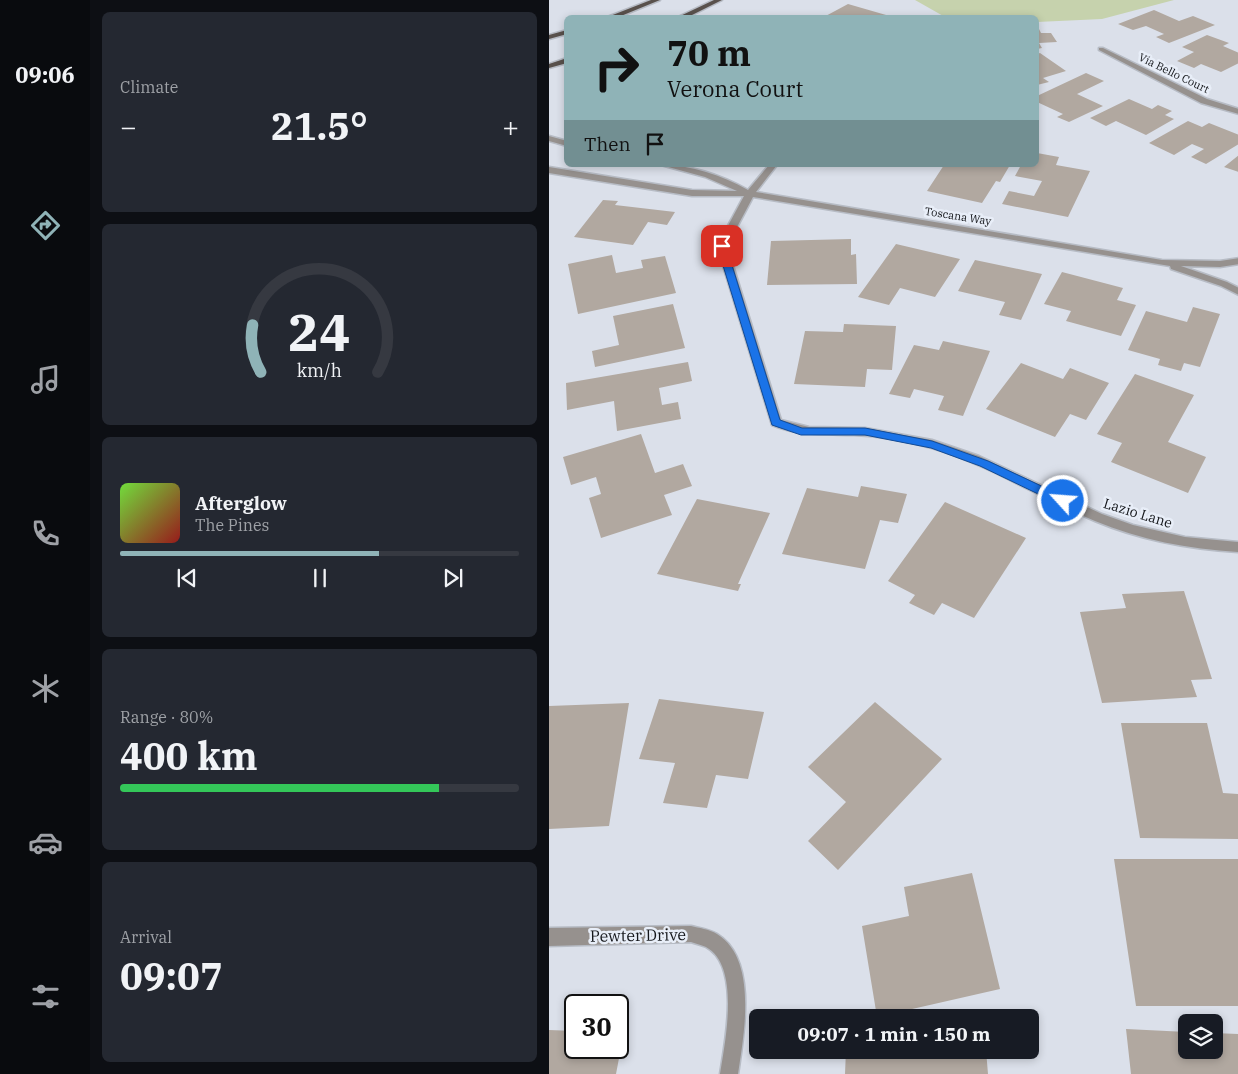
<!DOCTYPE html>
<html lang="en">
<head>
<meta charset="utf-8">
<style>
  body { margin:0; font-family:"IBM Plex Serif",serif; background:#242831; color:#f1f3f6; height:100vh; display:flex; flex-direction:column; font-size:19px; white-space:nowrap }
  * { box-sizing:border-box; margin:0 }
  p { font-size:16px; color:#9ea1a6 }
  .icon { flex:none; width:28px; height:28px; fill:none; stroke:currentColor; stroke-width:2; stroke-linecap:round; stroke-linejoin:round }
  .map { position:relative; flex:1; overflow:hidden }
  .side { display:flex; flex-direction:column; gap:12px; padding:12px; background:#0d0f14; width:459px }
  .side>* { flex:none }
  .banner { position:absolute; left:15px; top:15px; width:475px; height:152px; border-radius:8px; box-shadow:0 2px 8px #0003; background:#8fb3b7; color:#111; overflow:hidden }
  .buttons { position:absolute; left:629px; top:1014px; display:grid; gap:10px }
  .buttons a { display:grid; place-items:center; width:45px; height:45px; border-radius:8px; background:#171b24; box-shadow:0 2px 8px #0003; font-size:25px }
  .speed { position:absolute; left:15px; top:994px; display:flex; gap:10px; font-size:25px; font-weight:700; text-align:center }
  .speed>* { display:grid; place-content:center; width:65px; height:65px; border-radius:50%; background:#171b24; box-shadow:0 2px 8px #0003; line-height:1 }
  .speed .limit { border:2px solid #111; border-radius:8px; background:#fff; color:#111 }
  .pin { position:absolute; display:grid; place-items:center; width:42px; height:42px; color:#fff; margin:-21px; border-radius:10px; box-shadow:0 2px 8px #0006 }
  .me { position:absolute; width:55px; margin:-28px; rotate:296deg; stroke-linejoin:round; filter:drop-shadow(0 0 4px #0008) }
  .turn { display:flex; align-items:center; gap:18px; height:105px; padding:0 20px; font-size:22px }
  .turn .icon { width:65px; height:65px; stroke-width:2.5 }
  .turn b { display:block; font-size:35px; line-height:42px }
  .then { display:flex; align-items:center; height:48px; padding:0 20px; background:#0003; gap:10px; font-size:19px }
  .big { font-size:38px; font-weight:700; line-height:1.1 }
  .side .widget { flex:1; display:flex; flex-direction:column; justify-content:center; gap:8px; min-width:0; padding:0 18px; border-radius:8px; background:#242831 }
  .side .dial { align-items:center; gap:0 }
  .dial svg { height:130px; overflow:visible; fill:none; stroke:#363941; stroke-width:7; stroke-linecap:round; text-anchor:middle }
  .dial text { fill:#f1f3f6; stroke:none }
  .song { display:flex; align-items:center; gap:15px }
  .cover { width:60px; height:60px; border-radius:8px; background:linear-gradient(135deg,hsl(100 70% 55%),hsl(0 70% 35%)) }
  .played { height:5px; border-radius:2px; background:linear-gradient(90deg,#8fb3b7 65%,#363941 65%) }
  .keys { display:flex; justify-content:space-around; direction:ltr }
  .heat { display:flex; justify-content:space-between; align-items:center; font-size:28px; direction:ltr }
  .charge { height:8px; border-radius:4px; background:linear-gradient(90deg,#34c759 80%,#363941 0) }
  .trip { position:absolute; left:200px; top:1009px; width:290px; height:50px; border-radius:8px; background:#171b24; box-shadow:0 2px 8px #0003; font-weight:700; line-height:50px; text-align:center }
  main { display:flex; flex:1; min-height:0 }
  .dock { display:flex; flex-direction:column; width:90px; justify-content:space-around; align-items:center; background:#090b0e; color:#9ea1a6 }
  .dock .icon { width:35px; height:35px }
  .dock .on { color:#8fb3b7 }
  .dock b { font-size:22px; color:#f1f3f6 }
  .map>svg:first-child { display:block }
  .green { fill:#c6d2ad }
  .building { fill:#b1a8a0 }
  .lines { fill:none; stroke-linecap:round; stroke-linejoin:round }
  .minor-casing { stroke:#b7bcc5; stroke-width:3 }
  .primary-casing { stroke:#b7bcc5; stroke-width:3 }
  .minor { fill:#96918e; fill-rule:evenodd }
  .primary { fill:#59514c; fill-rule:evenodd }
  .route { fill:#1a73e8; stroke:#114b97 }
  .labels { text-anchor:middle; stroke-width:5; stroke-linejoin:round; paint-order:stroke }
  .far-street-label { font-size:11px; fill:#14161a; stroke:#e8eef8 }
  .street-label { font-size:14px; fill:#14161a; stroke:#e8eef8 }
  .near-street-label { font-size:16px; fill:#14161a; stroke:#e8eef8 }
</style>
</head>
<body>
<main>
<nav class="dock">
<b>09:06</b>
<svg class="icon on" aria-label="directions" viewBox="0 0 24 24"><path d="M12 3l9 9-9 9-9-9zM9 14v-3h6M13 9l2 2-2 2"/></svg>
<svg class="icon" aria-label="music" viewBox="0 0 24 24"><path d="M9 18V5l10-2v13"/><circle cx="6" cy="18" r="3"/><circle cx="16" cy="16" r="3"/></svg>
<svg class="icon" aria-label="phone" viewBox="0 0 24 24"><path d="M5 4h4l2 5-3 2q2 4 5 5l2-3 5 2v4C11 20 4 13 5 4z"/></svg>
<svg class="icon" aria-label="climate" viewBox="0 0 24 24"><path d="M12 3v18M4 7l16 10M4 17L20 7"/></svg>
<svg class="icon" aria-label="car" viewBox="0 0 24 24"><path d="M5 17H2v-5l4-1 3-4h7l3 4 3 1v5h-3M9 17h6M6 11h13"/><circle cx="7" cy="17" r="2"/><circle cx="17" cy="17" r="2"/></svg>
<svg class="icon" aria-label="filters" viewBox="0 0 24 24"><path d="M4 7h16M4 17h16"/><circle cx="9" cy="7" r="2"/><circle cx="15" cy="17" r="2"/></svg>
</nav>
<section class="side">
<div class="widget"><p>Climate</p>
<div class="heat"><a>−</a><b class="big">21.5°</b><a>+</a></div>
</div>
<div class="widget dial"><svg viewBox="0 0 100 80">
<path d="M14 69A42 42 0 1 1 86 69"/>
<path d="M14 69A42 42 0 0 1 9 40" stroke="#8fb3b7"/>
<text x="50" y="56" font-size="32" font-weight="700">24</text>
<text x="50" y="72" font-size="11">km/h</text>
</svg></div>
<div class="widget">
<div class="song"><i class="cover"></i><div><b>Afterglow</b><p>The Pines</p></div></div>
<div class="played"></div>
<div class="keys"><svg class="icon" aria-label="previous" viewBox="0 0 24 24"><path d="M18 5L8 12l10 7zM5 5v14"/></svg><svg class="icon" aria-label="pause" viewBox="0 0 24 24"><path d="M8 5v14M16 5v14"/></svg><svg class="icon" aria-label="next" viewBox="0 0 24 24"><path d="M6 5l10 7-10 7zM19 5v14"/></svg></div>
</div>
<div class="widget"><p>Range · 80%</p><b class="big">400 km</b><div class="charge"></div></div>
<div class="widget"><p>Arrival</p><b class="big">09:07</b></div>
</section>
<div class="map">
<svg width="690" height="1074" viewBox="0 0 690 1074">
  <rect width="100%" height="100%" fill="#dbe0ea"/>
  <path class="green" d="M 366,0 L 625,0 L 553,19 L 488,22 L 488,18 L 396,17 Z"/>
  <path class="building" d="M 299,4 L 344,17 L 344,18 L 273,18 Z
    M 605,10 L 630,21 L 644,16 L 666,25 L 620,43 L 607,37 L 615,34 L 597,26 L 584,30 L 569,24 Z
    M 488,25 L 492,33 L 502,33 L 508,42 L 490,43 L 493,48 L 488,49 Z
    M 658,35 L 680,43 L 674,46 L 690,53 L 690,63 L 672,72 L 652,64 L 645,68 L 628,61 L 645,52 L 633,47 Z
    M 491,53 L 517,71 L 494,78 L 500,82 L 488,85 L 488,54 Z
    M 537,73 L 555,81 L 528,94 L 554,106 L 520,122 L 508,117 L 514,114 L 488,102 L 488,96 Z
    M 580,99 L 603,109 L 609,105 L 623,111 L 616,115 L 625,119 L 597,135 L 567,121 L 557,126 L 541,118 Z
    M 639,121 L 653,127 L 660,123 L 690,135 L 690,144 L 657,164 L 642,157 L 655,149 L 643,144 L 625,155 L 600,143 Z
    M 488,153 L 510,157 L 507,165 L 541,171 L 519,217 L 453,204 L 460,191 L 485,196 L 493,181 L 466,176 L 472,165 L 488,165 Z
    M 690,155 L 690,172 L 675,167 Z
    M 395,165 L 461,165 L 451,182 L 447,181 L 433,203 L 378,191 Z
    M 54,200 L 69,201 L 66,205 L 126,212 L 118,225 L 99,222 L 84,245 L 25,237 Z
    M 302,239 L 302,255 L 307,254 L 308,284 L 218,285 L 222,241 Z
    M 347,244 L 411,259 L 386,297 L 351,288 L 340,305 L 309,297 Z
    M 63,255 L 67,273 L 94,268 L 92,260 L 116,256 L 127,293 L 29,314 L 19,264 Z
    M 426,260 L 493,274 L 472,320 L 450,315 L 456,302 L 409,291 Z
    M 513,272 L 574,288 L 568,300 L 587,305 L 572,336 L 517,321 L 522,311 L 495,304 Z
    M 124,304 L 136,348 L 46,367 L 43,351 L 70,345 L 64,316 Z
    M 644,307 L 671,314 L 651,367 L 635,363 L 632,371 L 609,365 L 611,359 L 579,350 L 597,311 L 638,322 Z
    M 295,324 L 347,326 L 343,370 L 318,369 L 316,387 L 245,384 L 256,331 L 294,332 Z
    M 394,341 L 441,351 L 414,416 L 389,410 L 395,396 L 365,389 L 361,398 L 340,394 L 365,345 L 390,350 Z
    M 139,362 L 143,381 L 110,388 L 113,405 L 129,402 L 132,419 L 68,431 L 65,401 L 18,410 L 17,383 Z
    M 472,363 L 514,379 L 521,368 L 560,383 L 537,420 L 521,414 L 506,437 L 437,409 Z
    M 586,374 L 645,395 L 619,442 L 657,457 L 639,493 L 562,462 L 573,443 L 548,434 Z
    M 92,434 L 106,473 L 134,464 L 143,486 L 115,495 L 123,515 L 52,538 L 40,498 L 52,494 L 47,477 L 22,485 L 14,457 Z
    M 312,486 L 358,494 L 349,523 L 331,520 L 316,569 L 233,554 L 258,488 L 309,497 Z
    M 148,499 L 221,513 L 189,584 L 192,584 L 189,591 L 108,574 Z
    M 396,502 L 477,538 L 425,618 L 393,603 L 385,615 L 360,603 L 366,595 L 339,581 Z
    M 635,591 L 663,679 L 642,680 L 648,697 L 553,703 L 531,612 L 577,608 L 573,594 Z
    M 110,699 L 215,712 L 199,779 L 167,775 L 158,808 L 114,803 L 126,763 L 90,759 Z
    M 326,702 L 393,759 L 289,870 L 259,841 L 297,802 L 259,767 Z
    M 80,703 L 60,826 L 0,829 L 0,706 Z
    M 572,723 L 658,723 L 674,793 L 690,794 L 690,839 L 591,838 Z
    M 565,859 L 690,859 L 690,1006 L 587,1006 Z
    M 423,873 L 451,989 L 328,1017 L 313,926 L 360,916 L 355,887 Z
    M 577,1029 L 638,1032 L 638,1050 L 665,1050 L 665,1033 L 690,1034 L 690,1074 L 582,1074 Z
    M 0,1030 L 26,1031 L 26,1048 L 69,1048 L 69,1032 L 75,1032 L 67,1074 L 0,1074 Z
    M 297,1050 L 437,1050 L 439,1074 L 296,1074 Z"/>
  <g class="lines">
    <defs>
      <path id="minor" d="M 550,48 L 554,48 L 658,99 L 690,109 L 690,114 L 652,103 L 550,50 Z
        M 0,136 L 18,141 L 18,146 L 0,141 Z
        M 112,165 C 143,165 172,175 199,190 L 220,165 L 228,165 L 207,192 L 613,260 L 671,261 L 690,258 L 690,264 L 671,267 L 632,266 L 678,282 L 690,288 L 690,295 L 672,286 L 622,269 L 621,266 L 204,197 L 178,246 L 232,420 L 260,427 L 316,428 L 383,440 L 430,456 L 553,514 L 584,525 L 636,537 L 690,542 L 690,552 C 640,549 591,540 546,521 C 491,498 441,465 383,448 C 358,441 331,436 305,435 C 276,434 250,436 223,425 L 168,246 L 195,196 L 143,196 L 0,173 L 0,167 L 143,190 L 188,191 L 156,177 Z
        M 142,926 C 150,928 160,929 168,934 C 209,959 195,1034 189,1074 L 171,1074 C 176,1042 192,966 157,947 C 153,945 147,944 142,942 L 0,946 L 0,928 Z"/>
      <path id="primary" d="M 102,0 L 111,0 L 67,18 L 56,18 Z
        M 165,0 L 173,0 L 137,18 L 127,18 Z
        M 18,30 L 18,34 L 0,39 L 0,35 Z
        M 18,58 L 18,63 L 0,68 L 0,64 Z"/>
    </defs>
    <use href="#minor" class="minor-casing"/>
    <use href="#primary" class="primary-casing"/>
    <use href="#minor" class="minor"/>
    <use href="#primary" class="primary"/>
  </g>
  <path class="route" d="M 173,244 L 177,246 L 231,420 L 253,428 L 316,428 L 383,441 L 439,461 L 518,498 L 518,504 L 510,504 L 431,466 L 382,448 L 316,435 L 252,435 L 223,425 L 168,246 Z"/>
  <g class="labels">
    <g class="far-street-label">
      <text transform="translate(625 73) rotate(26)" y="4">Via Bello Court</text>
      <text transform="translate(409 216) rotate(9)" y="4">Toscana Way</text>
    </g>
    <g class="street-label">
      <text transform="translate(589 513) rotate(17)" y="5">Lazio Lane</text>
    </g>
    <g class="near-street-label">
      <text transform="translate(89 935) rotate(-1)" y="6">Pewter Drive</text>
    </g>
  </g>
</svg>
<div class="buttons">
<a><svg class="icon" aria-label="layers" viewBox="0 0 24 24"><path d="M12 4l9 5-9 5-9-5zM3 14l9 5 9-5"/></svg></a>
</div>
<div class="speed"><div class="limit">30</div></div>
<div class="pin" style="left:173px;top:246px;background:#d93025"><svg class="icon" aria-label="arrive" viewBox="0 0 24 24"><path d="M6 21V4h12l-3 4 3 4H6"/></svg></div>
<svg class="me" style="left:514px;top:501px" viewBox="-20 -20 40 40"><circle r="17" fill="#1a73e8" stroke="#fff" stroke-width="3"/><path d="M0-11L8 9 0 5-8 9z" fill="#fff"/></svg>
<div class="trip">09:07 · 1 min · 150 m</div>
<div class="banner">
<div class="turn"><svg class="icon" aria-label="right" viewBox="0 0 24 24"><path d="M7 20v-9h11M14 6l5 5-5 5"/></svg><div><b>70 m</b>Verona Court</div></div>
<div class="then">Then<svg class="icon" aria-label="arrive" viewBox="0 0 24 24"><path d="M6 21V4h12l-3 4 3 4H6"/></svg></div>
</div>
</div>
</main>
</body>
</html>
